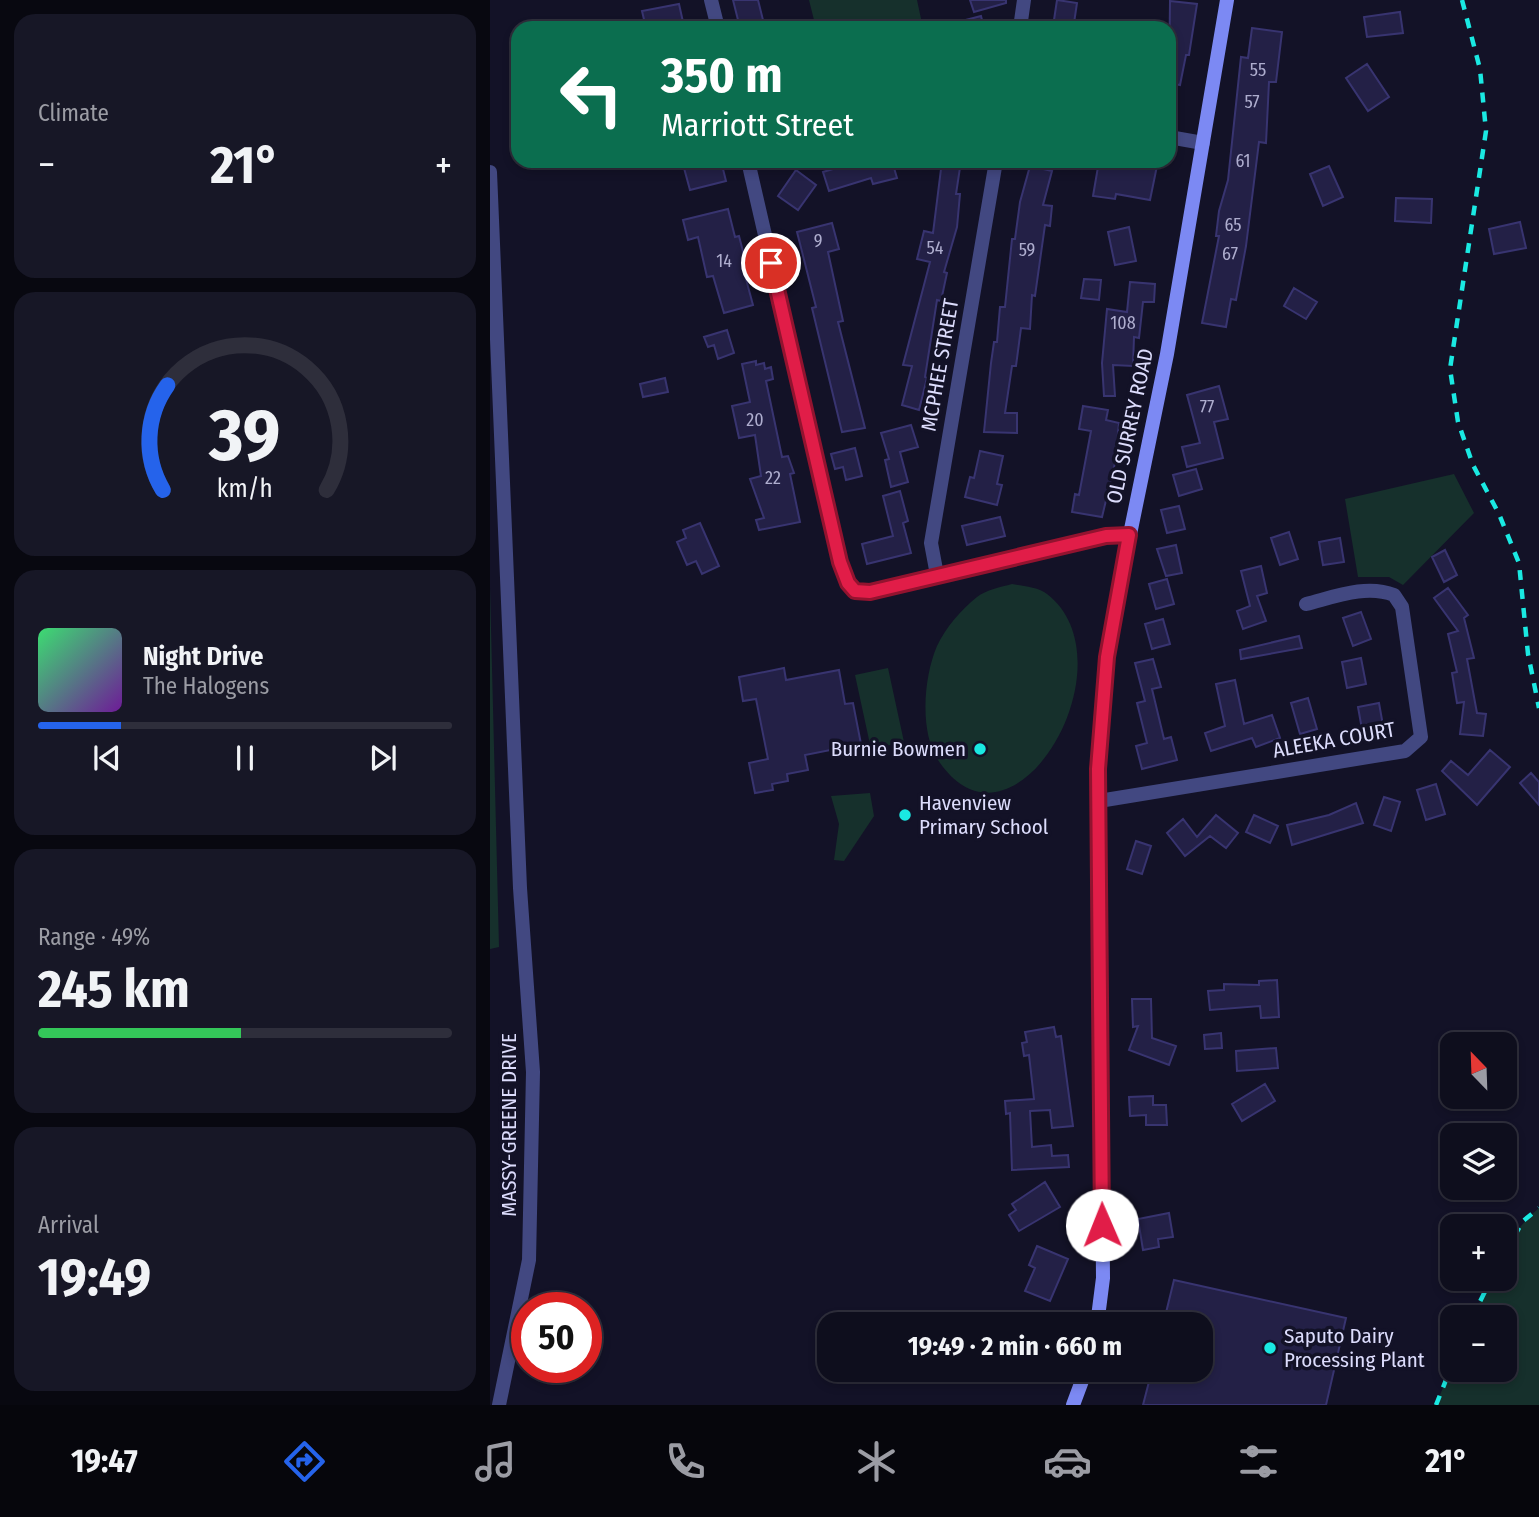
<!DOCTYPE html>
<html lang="en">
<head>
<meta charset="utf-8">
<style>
  body { margin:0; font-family:"Fira Sans Condensed",sans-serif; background:#171726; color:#f1f3f6; height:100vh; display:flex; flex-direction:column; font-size:26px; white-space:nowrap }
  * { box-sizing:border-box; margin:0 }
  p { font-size:23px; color:#9b9ca4 }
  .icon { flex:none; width:38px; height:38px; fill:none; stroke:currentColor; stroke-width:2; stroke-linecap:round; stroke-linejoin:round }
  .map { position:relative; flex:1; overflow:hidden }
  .sheet { display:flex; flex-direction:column; gap:14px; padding:14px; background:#080810; width:490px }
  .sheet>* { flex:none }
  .top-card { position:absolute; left:21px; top:21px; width:665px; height:147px; border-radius:21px; box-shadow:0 4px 10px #0003,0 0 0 2px #2e2e3b; background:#0b6e4f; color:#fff; overflow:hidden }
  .needle { width:46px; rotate:337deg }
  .controls { position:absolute; left:950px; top:1032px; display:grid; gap:14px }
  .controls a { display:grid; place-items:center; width:77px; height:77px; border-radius:14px; background:#0e0e1d; box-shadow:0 4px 10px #0003,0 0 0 2px #2e2e3b; font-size:35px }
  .speed { position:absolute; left:21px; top:1292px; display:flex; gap:14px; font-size:35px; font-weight:700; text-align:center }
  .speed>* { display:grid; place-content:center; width:91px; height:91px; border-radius:50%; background:#0e0e1d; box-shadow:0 4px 10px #0003,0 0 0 2px #2e2e3b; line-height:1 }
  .speed .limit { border:10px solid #d22; background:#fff; color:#111 }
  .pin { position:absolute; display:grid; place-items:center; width:60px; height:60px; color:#fff; margin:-30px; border:4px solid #fff; border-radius:50%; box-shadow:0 2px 7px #0007 }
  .me { position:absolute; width:77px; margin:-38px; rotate:359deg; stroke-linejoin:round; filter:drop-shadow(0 0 5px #0008) }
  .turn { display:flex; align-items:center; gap:24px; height:147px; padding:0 35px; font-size:32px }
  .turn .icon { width:91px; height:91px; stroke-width:2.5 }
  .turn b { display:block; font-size:49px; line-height:60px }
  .big { font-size:52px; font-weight:700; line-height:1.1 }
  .sheet .tile { flex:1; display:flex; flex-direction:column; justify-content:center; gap:10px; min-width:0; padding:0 24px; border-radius:21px; background:#171726 }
  .sheet .dial { align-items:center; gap:0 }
  .dial svg { height:182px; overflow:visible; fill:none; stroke:#2e2e3b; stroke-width:7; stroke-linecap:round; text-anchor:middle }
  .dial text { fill:#f1f3f6; stroke:none }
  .song { display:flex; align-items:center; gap:21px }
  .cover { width:84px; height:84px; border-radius:10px; background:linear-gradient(135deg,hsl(140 70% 55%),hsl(280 70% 35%)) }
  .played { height:7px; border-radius:4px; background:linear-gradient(90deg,#2563eb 20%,#2e2e3b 20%) }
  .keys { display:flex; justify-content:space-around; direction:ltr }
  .heat { display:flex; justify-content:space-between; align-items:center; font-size:38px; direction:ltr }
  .charge { height:10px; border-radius:5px; background:linear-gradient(90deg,#34c759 49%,#2e2e3b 0) }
  .trip { position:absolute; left:327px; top:1312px; width:396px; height:70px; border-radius:21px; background:#0e0e1d; box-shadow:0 4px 10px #0003,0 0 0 2px #2e2e3b; font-weight:700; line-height:70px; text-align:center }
  .tab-bar { display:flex; height:112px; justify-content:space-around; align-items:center; background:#06060c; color:#9b9ca4 }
  .tab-bar .icon { width:49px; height:49px }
  .tab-bar .on { color:#2563eb }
  .tab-bar b { font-size:32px; color:#f1f3f6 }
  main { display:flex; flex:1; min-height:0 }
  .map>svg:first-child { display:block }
  .green { fill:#16302c }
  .building { fill:#232046; stroke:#383470; stroke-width:2 }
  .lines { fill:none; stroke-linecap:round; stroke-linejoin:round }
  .street { stroke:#424881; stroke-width:14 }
  .secondary { stroke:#7c89f3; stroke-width:14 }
  .rail { stroke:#1ae9e2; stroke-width:4.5; stroke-dasharray:10 9; stroke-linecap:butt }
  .route-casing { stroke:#92132f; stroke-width:18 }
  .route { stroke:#e11d48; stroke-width:12 }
  .poi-dot { fill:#1ae9e2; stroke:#131227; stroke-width:2.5 }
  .labels { text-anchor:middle; stroke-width:7; stroke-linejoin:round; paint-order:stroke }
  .number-label { font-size:18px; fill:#aeadce }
  .street-label { font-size:21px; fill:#dcdcfc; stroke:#131227 }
  .poi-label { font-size:21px; fill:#dcdcfc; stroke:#131227; text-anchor:start }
</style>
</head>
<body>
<main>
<section class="sheet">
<div class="tile"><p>Climate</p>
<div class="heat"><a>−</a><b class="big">21°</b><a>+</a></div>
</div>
<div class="tile dial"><svg viewBox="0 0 100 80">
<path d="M14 69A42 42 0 1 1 86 69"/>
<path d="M14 69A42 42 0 0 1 16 23" stroke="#2563eb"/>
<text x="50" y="56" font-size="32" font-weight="700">39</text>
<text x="50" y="72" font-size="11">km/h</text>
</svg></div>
<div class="tile">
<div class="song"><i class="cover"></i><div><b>Night Drive</b><p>The Halogens</p></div></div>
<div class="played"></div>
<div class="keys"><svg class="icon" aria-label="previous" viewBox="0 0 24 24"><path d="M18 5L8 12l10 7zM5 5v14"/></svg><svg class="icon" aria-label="pause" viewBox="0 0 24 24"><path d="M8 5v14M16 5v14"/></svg><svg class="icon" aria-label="next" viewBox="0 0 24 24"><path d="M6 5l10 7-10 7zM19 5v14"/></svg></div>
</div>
<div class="tile"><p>Range · 49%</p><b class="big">245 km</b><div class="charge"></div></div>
<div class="tile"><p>Arrival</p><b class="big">19:49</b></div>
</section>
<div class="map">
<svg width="1049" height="1405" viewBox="0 0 1049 1405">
  <rect width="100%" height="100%" fill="#131227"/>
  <path class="green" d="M 319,0 L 427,0 L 433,28 L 326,28 Z
    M 964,474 L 984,513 L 913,585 L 899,577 L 868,577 L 855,499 Z
    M 522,584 C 532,586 549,587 557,594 C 645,662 523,873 448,760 C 429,731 434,676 447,646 C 456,627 471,610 487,597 C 496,590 511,587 522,584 Z
    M 0,588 L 9,947 L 0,949 Z
    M 398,668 L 414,742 L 381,749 L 365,675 Z
    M 380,793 L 384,816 L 354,861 L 344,860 L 349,824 L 341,796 Z
    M 1049,1208 L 1049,1405 L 946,1405 L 962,1365 L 962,1370 L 1015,1370 L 1015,1318 L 982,1318 L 1001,1279 L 1015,1279 C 1015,1247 1024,1229 1049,1208 Z"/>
  <path class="building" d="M 243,0 L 268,0 L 275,28 L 250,28 Z
    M 480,0 L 516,0 L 516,3 L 484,12 Z
    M 567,0 L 587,3 L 584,23 L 564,20 Z
    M 680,1 L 707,4 L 699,55 L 696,55 L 690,85 L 679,83 Z
    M 189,4 L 193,22 L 156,28 L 152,11 Z
    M 910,12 L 913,33 L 877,37 L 874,17 Z
    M 491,16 L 494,28 L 461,28 L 460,24 Z
    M 762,28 L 792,32 L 786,82 L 779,82 L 776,143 L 769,142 L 756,246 L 746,300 L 741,299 L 736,327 L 712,323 L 729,236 L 726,236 L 729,211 L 738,180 L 751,57 L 758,58 Z
    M 877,64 L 899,97 L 878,111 L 856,78 Z
    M 223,161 L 231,161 L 236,181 L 200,190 L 194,168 Z
    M 370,161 L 402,161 L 407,178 L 383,184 L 381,178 L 339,191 L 333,172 Z
    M 452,161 L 471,161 L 466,194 L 470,194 L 467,227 L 454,272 L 457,273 L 451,301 L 447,300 L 435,377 L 437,378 L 429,410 L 412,405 L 422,366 L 413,365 L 440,262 L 427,259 L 434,231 L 443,233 Z
    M 609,161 L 668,161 L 660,200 L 626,194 L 625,199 L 603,196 Z
    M 540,166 L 562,171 L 553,205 L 562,206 L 560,226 L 555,225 L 545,296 L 542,295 L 540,329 L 531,328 L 526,366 L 522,366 L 515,413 L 527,413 L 527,433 L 494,432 L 501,363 L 504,342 L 507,342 L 510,307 L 515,307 L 522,239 L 525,239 L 530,202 Z
    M 839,166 L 853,197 L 833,206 L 820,174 Z
    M 306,170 L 326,185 L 308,210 L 288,196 Z
    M 906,198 L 942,199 L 941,223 L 905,221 Z
    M 238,209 L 245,237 L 249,236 L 257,267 L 253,268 L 263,305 L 234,313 L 223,276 L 217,277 L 208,237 L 198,240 L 193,220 Z
    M 1030,222 L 1036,248 L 1004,254 L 999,229 Z
    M 342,223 L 349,249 L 338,252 L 353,321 L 348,322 L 375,428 L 352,432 L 322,308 L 326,307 L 307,232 Z
    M 639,227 L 646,261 L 625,265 L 618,232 Z
    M 594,279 L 611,280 L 609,300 L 591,298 Z
    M 640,282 L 665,284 L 664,302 L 653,302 L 649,338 L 644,337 L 643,366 L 623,365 L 625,396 L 614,396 L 612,363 L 617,309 L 637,312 Z
    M 804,288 L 827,302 L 816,319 L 794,306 Z
    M 237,330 L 244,353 L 228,359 L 224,345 L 218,347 L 214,337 Z
    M 266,361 L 266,365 L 274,363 L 275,369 L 281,367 L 283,379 L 276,381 L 292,457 L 298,456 L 304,473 L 300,474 L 310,522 L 269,530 L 266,520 L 274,518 L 260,479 L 271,476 L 265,435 L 249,438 L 242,406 L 260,402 L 252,364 Z
    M 175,378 L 178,392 L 153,397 L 150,384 Z
    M 729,386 L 738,419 L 724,422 L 733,458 L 697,467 L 692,447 L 710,443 L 697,395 Z
    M 593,406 L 618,410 L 616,420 L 629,423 L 625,463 L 612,517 L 582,512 L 585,494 L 589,495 L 601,431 L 589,429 Z
    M 421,425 L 428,447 L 410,452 L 418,482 L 401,487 L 395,460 L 399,459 L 391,433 Z
    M 365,448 L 372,476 L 356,480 L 353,467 L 345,469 L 341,454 Z
    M 490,451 L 513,456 L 507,484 L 512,485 L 507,505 L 475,497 L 480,477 L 484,478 Z
    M 706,469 L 712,489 L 689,496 L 683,475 Z
    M 410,491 L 418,521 L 413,523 L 421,553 L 377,564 L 372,544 L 403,536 L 393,496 Z
    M 689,506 L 695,529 L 677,533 L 671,510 Z
    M 510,517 L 515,536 L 477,545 L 472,526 Z
    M 210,523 L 229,566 L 212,574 L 206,561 L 197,565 L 187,542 L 196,538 L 193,530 Z
    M 799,532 L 808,559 L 790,565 L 781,538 Z
    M 850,538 L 854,562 L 833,565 L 829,542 Z
    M 686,545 L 692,573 L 676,576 L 667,549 Z
    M 955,550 L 967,575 L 954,582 L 942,557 Z
    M 771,566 L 777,593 L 767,596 L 776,621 L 753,629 L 747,611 L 760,606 L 751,571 Z
    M 677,579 L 684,604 L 666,609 L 659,584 Z
    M 958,588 L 978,615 L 974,618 L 984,658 L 977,659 L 987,713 L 996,714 L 993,736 L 970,734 L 974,702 L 967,703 L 962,673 L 967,672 L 958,634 L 968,631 L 944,598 Z
    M 871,612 L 881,639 L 863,646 L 853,618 Z
    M 673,619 L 680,644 L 662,649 L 655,624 Z
    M 809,636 L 812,648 L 751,659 L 750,650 Z
    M 871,658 L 876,684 L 857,688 L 852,662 Z
    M 663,659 L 671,687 L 662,689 L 674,739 L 681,737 L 687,760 L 652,769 L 646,746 L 657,743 L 647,703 L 655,701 L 645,663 Z
    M 294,668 L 296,680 L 349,670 L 355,704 L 363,703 L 371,744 L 315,755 L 318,770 L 297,774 L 298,781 L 282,784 L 283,790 L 265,793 L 259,763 L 278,759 L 266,699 L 253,701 L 249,677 Z
    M 745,680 L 754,724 L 782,715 L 790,738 L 766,747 L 762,738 L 721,751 L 715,733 L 735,726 L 726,684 Z
    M 818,698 L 827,729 L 810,734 L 801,703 Z
    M 889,703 L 894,731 L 873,735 L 868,707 Z
    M 1000,750 L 1020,767 L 987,805 L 952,771 L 961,761 L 978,775 Z
    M 1041,773 L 1049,782 L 1049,805 L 1030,783 Z
    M 946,784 L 955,814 L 936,820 L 927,790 Z
    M 894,797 L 910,802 L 901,831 L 884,825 Z
    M 866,803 L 873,823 L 802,845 L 797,825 L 839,815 Z
    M 726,815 L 748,833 L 736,848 L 720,836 L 695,856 L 677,833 L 693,819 L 707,837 Z
    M 764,815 L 788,826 L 780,843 L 756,832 Z
    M 646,841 L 661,846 L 652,874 L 637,869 Z
    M 787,980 L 789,1017 L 771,1018 L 770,1006 L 720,1010 L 718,991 L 734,990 L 734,984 L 769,985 L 769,981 Z
    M 642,999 L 661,999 L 662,1038 L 686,1046 L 679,1065 L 639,1050 L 648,1026 L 643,1027 Z
    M 564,1027 L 566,1037 L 571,1036 L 583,1126 L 562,1128 L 560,1110 L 540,1111 L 542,1147 L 561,1145 L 562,1156 L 578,1155 L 579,1167 L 522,1170 L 520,1113 L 516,1114 L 515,1101 L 544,1099 L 539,1055 L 534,1056 L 532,1043 L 537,1042 L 535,1032 Z
    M 731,1033 L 732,1048 L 715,1049 L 714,1035 Z
    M 786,1048 L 788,1068 L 747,1071 L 746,1051 Z
    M 775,1084 L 785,1101 L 752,1121 L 742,1104 Z
    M 663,1096 L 663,1105 L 676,1105 L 677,1125 L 656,1125 L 656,1115 L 640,1116 L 639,1097 Z
    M 555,1182 L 570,1207 L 529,1231 L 519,1215 L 526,1210 L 522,1204 Z
    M 679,1213 L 683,1237 L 668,1239 L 669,1247 L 653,1250 L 648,1219 Z
    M 547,1246 L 578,1259 L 560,1301 L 535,1291 L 545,1268 L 539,1265 Z
    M 684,1280 L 856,1318 L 836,1405 L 653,1405 L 662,1370 L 710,1370 L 710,1325 L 673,1325 Z"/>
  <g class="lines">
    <path class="street" d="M 221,0 L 228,28
      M 530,28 L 534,0
      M 679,137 L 713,143
      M 258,161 L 350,562 L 358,583 L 365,591 L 380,592 L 616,536 L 639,535
      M 0,172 L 30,888 L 43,1072 L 39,1260 L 9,1405
      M 447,575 L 441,543 L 506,161
      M 609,801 L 915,751 L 931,737 L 912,607 L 904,595 C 876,584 844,597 816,604"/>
    <path class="secondary" d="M 607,1325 L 613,1278 L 609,801 L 611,715 L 617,657 L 631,578 L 677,354 L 737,0
      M 583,1405 L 596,1370"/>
    <path class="rail" d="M 972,0 L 990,69 L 996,131 L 960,369 L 968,422 L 983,465 L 1009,514 L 1029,563 L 1038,654 L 1049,708
      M 1015,1253 L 1033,1221 L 1049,1208
      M 982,1318 L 1001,1279
      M 946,1405 L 962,1365"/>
  </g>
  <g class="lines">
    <defs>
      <path id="route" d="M 281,263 L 350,562 L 358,583 L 365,591 L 380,592 L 616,536 L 639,535 L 617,657 L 608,769 L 612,1225"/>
    </defs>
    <use href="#route" class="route-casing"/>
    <use href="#route" class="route"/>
  </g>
  <g class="poi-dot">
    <circle cx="490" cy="749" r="7"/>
    <circle cx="415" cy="815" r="7"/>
    <circle cx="780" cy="1348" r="7"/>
  </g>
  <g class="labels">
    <g class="number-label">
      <text x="768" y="76">55</text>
      <text x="762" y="108">57</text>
      <text x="753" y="167">61</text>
      <text x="743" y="231">65</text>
      <text x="328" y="247">9</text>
      <text x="445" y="254">54</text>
      <text x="537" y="256">59</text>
      <text x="740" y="260">67</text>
      <text x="234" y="267">14</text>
      <text x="633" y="329">108</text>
      <text x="717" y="413">77</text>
      <text x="265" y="426">20</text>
      <text x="283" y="484">22</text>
    </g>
    <g class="street-label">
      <text transform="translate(450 365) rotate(-80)" y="7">MCPHEE STREET</text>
      <text transform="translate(640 426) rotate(-78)" y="7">OLD SURREY ROAD</text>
      <text transform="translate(844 740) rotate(-10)" y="7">ALEEKA COURT</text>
      <text transform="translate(19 1125) rotate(-90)" y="7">MASSY-GREENE DRIVE</text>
    </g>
    <g class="poi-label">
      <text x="476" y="756" text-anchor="end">Burnie Bowmen</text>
      <text x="429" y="810">Havenview<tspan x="429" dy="24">Primary School</tspan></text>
      <text x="794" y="1343">Saputo Dairy<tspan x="794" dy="24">Processing Plant</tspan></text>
    </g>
  </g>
</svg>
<div class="controls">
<a><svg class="needle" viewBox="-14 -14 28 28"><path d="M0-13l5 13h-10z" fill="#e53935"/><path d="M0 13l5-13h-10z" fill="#9b9ca4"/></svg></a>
<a><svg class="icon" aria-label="layers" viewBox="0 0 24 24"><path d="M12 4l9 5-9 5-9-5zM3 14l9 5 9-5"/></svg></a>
<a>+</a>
<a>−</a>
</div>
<div class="speed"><div class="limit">50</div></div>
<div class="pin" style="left:281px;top:263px;background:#d93025"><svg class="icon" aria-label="arrive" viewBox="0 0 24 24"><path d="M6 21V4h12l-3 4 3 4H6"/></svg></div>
<svg class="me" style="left:612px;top:1225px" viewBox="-20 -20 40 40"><circle r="19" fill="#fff"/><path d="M0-13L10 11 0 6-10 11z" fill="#e11d48"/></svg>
<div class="trip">19:49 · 2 min · 660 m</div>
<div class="top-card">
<div class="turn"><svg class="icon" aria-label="left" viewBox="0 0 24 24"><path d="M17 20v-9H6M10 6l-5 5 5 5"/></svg><div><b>350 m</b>Marriott Street</div></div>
</div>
</div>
</main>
<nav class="tab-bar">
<b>19:47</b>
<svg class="icon on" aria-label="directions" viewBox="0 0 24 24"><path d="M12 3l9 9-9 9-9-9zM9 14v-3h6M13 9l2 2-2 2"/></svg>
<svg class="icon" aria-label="music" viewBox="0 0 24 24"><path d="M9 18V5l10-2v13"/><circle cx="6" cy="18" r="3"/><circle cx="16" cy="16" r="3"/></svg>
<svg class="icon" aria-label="phone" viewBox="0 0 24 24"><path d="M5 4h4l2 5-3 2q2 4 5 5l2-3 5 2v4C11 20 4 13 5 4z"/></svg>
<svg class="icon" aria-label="climate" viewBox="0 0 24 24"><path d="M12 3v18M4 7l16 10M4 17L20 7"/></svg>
<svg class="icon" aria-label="car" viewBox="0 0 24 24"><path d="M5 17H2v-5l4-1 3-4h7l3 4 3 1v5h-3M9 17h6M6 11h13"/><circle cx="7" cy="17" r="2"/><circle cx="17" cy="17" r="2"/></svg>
<svg class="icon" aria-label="filters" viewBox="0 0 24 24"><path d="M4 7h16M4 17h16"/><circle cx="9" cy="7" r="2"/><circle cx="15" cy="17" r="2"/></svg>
<b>21°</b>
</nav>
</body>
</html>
